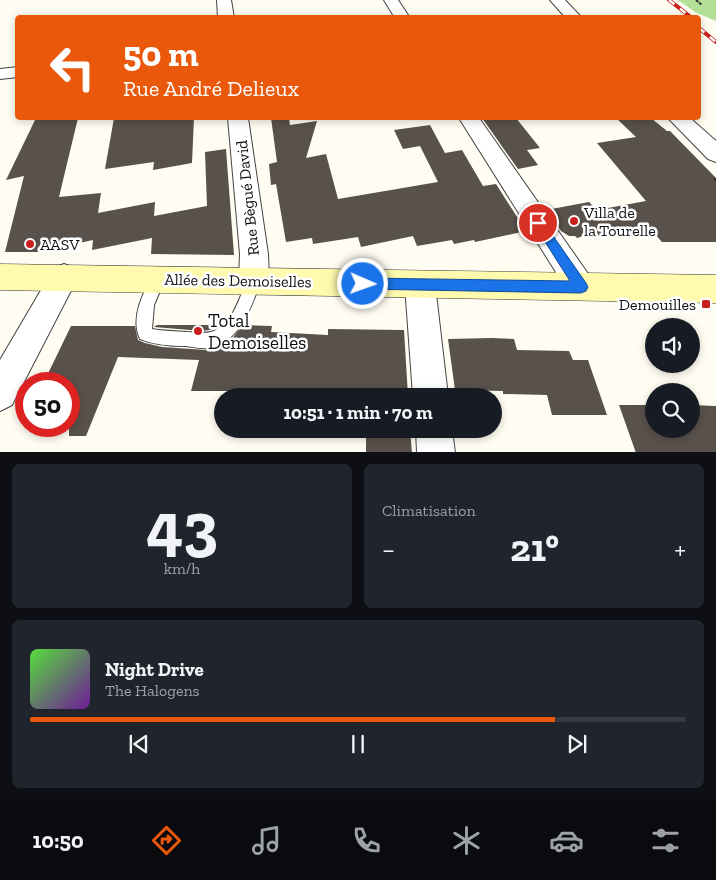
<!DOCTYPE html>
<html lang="fr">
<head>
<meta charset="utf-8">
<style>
  body { margin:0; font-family:"Zilla Slab",serif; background:#20242c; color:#f1f3f6; height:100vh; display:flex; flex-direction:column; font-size:19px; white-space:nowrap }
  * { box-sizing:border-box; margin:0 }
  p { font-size:16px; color:#9ea1a6 }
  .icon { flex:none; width:28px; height:28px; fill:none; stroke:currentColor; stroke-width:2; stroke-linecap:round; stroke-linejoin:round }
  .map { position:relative; height:452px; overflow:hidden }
  .side { display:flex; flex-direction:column; gap:12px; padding:12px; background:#0d0f14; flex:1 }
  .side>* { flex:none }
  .guide { position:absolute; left:15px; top:15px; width:686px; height:105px; border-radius:5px; box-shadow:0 2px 8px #0003; background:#ea580c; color:#fff; overflow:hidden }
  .buttons { position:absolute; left:645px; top:318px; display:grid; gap:10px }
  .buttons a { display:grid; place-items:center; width:55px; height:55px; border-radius:50%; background:#171b24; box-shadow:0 2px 8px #0003; font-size:25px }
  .speed { position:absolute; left:15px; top:372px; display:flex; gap:10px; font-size:25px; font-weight:700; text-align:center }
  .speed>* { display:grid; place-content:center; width:65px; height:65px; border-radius:50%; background:#171b24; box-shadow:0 2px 8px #0003; line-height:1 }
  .speed .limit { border:8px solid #d22; background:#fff; color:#111 }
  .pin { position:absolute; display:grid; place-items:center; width:42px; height:42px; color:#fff; margin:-21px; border:2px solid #fff; border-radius:50%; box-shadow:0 1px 5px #0007 }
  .me { position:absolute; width:55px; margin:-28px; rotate:92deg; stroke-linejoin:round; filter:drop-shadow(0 0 4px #0008) }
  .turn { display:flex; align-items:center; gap:18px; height:105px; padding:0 25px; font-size:22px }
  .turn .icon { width:65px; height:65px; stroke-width:2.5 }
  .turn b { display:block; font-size:35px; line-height:42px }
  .big { font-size:38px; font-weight:700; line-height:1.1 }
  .side .tile { flex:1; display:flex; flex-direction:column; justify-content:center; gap:8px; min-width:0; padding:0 18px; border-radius:8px; background:#20242c }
  .side .dial { align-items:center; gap:0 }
  .dial b { font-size:65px; line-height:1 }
  .song { display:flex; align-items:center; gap:15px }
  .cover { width:60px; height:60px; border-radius:8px; background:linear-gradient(135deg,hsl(110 70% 55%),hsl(280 70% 35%)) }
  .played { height:5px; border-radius:2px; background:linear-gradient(90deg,#ea580c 80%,#363941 80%) }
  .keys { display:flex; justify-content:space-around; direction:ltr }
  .heat { display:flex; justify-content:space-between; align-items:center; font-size:28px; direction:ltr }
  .side .tiles { flex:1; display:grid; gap:12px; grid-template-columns:1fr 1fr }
  .tile:last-child { grid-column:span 2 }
  .trip { position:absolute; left:214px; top:388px; width:288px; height:50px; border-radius:25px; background:#171b24; box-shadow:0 2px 8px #0003; font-weight:700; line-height:50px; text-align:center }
  .tabs { display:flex; height:80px; justify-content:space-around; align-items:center; background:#090b0e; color:#9ea1a6 }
  .tabs .icon { width:35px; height:35px }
  .tabs .active { color:#ea580c }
  .tabs b { font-size:22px; color:#f1f3f6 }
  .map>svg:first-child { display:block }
  .forest { fill:#b3df97 }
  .building { fill:#59514b }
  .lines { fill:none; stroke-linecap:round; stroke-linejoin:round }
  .service-casing { stroke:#434343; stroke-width:2 }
  .minor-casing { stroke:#434343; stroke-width:2 }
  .secondary-casing { stroke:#323232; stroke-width:1 }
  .path-far1 { stroke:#323232; stroke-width:2; stroke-dasharray:3 1; stroke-linecap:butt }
  .path { stroke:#323232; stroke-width:3; stroke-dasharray:5 2.5; stroke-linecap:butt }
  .service { fill:#fff; fill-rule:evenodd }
  .minor { fill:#fff; fill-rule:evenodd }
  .secondary { fill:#fffaad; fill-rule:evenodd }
  .rail-casing { stroke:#ca1f1e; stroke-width:4 }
  .rail { stroke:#fff; stroke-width:2.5; stroke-dasharray:7; stroke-linecap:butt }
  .route { fill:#1a73e8; stroke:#114b97 }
  .poi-dot { fill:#ca1f1e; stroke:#fff; stroke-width:2 }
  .labels { text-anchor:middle; stroke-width:5; stroke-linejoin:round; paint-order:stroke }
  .street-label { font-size:16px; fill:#101010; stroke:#fff }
  .poi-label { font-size:16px; fill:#101010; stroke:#fff; text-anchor:start }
  .near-poi-label { font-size:19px; fill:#101010; stroke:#fff; text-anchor:start }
</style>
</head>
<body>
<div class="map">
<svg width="716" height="453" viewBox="0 0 716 453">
  <rect width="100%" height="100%" fill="#fffdf2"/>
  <path class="forest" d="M 678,0 L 716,0 L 716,21 L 695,12 Z"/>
  <path class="building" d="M 36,118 L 78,118 L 59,197 L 101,193 L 98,213 L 155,202 L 154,216 L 207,206 L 205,152 L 226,149 L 234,255 L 151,254 L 152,238 L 92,250 L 93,240 L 47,250 L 46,252 L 5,252 L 24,176 L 6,180 Z
    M 114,118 L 194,118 L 192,163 L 153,170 L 154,162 L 105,169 Z
    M 271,118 L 289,118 L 290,125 L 317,121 L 306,158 L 326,154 L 338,199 L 438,182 L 420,146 L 403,149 L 394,130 L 430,125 L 445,153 L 462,150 L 483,186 L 496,184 L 526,231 L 475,242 L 474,240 L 454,244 L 452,240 L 417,246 L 413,236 L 361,247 L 358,237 L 313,244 L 312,238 L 286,242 L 276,184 L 271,185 L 269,164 L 277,162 Z
    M 482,118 L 516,118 L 540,148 L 527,150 L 538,165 L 518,169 Z
    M 616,118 L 651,118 L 667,131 L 670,131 L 716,178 L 716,242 L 662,242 L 653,232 L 622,238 L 612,233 L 591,237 L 589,234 L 577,238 L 575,236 L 569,236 L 561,231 L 546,210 L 589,202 L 597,210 L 646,201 L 597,143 L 636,137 Z
    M 157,325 L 220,325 L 210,330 L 202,331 L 154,327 Z
    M 243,325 L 272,326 L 271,332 L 328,335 L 328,329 L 404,330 L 408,396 L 261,396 L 262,391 L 191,391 L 199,360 L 118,357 L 86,436 L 69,436 L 69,384 L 43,384 L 71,326 L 135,326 L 138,340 L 145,343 L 162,347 L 206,350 L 221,346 L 231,340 Z
    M 492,338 L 514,339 L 517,350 L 569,351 L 573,360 L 588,360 L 607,415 L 552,415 L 547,395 L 503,394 L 503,391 L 455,390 L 448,339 Z
    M 619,405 L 654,405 L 654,429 L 691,429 L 691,405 L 716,406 L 716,453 L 636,453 Z
    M 366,429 L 410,429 L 412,453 L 366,453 Z"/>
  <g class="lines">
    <defs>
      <path id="service" d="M 158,273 L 163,275 L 165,279 L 154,305 L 152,329 C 164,331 175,331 187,332 C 195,332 203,334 211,332 C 234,326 240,294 249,276 L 254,274 L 259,276 L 261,280 C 251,307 242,341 209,348 C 201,349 193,347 186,346 C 169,346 155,345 140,339 C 130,318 143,293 153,275 Z"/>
      <path id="minor" d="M 217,0 L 231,0 L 234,18 L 218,18 Z
        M 384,0 L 398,0 L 410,18 L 395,18 Z
        M 550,0 L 565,0 L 582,18 L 566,18 Z
        M 18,67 L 18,77 L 0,79 L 0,69 Z
        M 228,118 L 248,118 L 268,254 L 269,280 L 264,289 L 254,293 L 244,289 L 239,280 L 240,254 Z
        M 459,118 L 479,118 L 591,278 L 596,287 L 591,296 L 581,300 L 571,296 Z
        M 668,118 L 690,118 L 716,141 L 716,162 L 708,159 Z
        M 64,264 L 74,268 L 78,277 L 12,405 L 0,411 L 0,360 L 54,268 Z
        M 420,272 L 430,276 L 435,285 L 448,396 L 413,396 L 405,285 L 410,276 Z
        M 416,429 L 452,429 L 455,453 L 417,453 Z"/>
      <path id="secondary" d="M 0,264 L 716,275 L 716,303 L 0,290 Z"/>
    </defs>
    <use href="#service" class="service-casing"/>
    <use href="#minor" class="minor-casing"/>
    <use href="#secondary" class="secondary-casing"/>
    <path class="path-far1" d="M 696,0 L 702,5"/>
    <path class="path" d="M 714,180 L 716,179"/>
    <use href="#service" class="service"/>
    <use href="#minor" class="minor"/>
    <use href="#secondary" class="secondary"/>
    <defs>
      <path id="rail" d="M 669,0 L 692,18
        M 699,28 L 716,42"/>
    </defs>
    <use href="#rail" class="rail-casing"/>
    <use href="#rail" class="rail"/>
  </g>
  <path class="route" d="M 538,218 L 542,220 L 586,283 L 588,287 L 586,291 L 581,293 L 363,289 L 359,287 L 357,284 L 359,280 L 363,278 L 570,281 L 533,223 Z"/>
  <g class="poi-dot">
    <circle cx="574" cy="221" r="5"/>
    <circle cx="30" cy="244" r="5"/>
    <rect x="701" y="299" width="10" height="10" rx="2.5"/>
    <circle cx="198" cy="331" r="5"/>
  </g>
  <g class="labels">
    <g class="street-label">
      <text transform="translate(247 198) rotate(-96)" y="6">Rue Bègué David</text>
      <text transform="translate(238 280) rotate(1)" y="6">Allée des Demoiselles</text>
    </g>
    <g class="poi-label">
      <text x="584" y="218">Villa de<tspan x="584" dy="18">la Tourelle</tspan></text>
      <text x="40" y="250">AASV</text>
      <text x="696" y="310" text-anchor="end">Demouilles</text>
    </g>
    <g class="near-poi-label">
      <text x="208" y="327">Total<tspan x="208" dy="22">Demoiselles</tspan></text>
    </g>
  </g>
</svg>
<div class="buttons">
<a><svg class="icon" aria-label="sound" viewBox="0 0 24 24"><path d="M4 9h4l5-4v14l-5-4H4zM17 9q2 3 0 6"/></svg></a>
<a><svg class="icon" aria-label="search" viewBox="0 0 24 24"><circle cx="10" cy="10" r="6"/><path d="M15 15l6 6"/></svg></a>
</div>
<div class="speed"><div class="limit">50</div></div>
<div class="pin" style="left:538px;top:223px;background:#d93025"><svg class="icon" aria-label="arrive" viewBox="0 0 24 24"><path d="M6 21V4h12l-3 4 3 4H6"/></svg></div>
<svg class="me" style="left:363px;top:284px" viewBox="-20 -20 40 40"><circle r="17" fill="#1a73e8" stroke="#fff" stroke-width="3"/><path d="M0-11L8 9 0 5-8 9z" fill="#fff"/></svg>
<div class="trip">10:51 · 1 min · 70 m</div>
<div class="guide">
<div class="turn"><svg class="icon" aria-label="left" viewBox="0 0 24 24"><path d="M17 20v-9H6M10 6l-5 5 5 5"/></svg><div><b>50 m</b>Rue André Delieux</div></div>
</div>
</div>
<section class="side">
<div class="tiles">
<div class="tile dial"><b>43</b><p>km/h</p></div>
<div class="tile"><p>Climatisation</p>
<div class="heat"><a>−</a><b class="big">21°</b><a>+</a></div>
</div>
<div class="tile">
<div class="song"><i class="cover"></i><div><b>Night Drive</b><p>The Halogens</p></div></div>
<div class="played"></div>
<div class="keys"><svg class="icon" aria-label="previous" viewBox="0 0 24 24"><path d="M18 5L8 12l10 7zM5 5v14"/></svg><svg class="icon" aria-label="pause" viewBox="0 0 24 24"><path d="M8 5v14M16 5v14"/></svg><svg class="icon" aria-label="next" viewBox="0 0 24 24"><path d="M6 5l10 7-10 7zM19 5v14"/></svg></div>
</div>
</div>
</section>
<nav class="tabs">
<b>10:50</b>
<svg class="icon active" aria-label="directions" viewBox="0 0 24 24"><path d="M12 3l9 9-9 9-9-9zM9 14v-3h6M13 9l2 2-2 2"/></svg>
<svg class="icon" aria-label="music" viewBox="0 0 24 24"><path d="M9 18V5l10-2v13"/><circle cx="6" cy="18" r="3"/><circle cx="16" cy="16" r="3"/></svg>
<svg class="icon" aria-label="phone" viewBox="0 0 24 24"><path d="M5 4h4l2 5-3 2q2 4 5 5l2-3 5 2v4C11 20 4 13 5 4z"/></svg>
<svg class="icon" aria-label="climate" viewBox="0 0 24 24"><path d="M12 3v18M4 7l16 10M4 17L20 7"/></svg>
<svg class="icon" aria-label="car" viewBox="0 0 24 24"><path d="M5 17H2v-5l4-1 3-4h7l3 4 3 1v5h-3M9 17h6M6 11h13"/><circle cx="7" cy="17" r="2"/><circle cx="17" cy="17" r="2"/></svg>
<svg class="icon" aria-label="filters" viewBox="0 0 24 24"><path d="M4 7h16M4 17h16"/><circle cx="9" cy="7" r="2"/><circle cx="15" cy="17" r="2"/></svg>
</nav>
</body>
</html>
